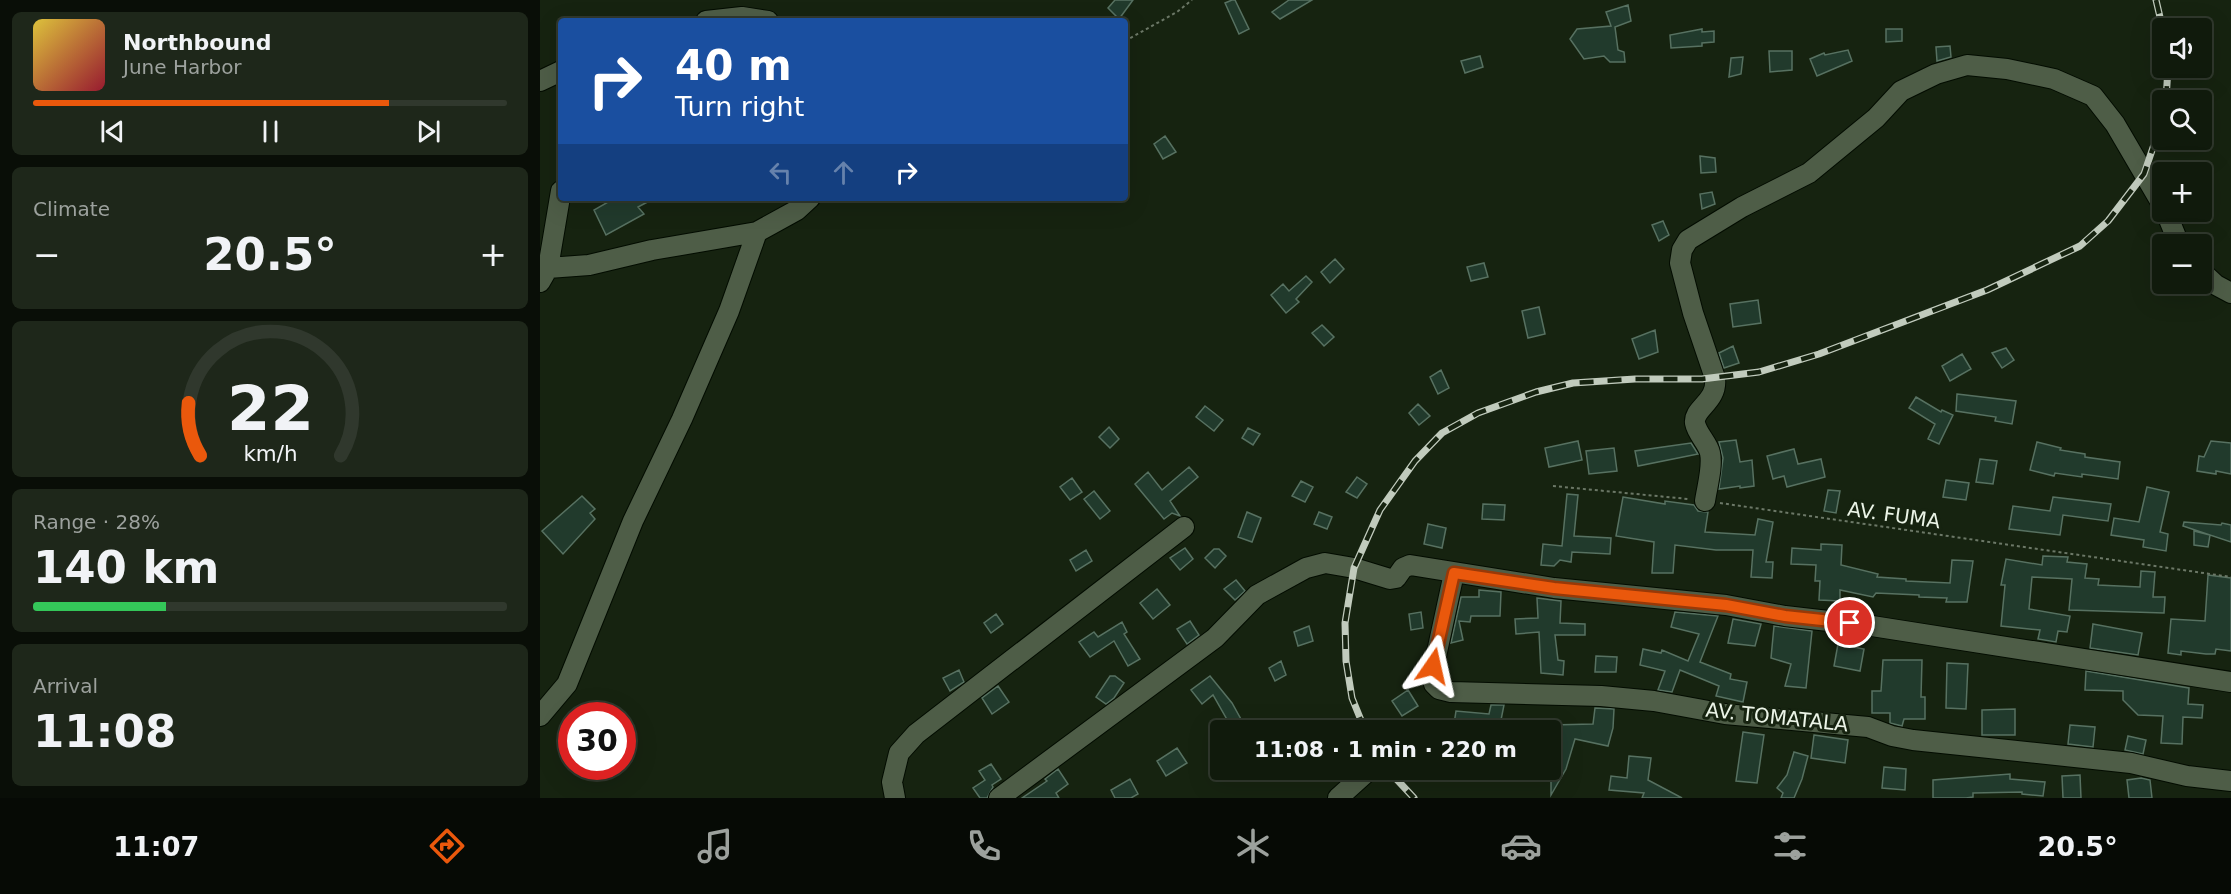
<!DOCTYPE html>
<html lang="en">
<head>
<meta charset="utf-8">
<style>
  body { margin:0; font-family:"DejaVu Sans",sans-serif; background:#1e271a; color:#f1f3f6; height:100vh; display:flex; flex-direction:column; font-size:22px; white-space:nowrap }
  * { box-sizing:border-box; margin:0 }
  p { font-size:20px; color:#9ca19d }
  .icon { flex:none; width:33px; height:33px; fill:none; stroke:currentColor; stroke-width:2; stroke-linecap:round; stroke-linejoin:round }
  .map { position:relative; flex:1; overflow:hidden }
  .drawer { display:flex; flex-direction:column; gap:12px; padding:12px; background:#090e07; width:540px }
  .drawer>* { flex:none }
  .top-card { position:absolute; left:18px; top:18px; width:570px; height:183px; border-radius:6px; box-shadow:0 6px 24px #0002,0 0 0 2px #30382d; background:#1a4fa0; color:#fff; overflow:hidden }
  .buttons { position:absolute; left:1612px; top:18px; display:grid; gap:12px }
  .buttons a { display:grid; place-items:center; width:60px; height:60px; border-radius:6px; background:#101a0c; box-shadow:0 6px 24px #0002,0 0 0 2px #30382d; font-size:30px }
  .speed { position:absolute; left:18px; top:702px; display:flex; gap:12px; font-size:30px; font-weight:700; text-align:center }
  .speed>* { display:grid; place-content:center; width:78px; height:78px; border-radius:50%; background:#101a0c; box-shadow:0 6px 24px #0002,0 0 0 2px #30382d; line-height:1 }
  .speed .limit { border:9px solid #d22; background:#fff; color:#111 }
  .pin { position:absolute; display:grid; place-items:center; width:51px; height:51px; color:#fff; margin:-26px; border:3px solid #fff; border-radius:50%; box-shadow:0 2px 6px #0007 }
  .me { position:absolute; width:66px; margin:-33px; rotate:11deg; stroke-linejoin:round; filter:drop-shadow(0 0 4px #0008) }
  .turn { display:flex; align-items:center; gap:21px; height:126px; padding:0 18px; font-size:27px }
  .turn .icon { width:78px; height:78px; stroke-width:2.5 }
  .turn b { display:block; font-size:42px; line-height:51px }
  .lanes { display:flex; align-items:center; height:57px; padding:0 18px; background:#0003; justify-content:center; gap:30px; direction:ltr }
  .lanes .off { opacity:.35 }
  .big { font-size:45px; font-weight:600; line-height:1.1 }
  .drawer .card { flex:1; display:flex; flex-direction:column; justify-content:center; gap:9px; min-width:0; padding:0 21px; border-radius:9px; background:#1e271a }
  .drawer .dial { align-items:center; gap:0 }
  .dial svg { height:156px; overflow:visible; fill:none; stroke:#30382d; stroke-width:7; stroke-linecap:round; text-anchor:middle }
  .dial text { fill:#f1f3f6; stroke:none }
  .song { display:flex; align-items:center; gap:18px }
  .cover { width:72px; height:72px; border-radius:9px; background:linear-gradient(135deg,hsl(50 70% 55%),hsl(350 70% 35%)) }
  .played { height:6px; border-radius:3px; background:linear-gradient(90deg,#ea580c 75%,#30382d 75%) }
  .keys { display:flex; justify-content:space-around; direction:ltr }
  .heat { display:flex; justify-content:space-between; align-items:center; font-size:33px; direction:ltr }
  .charge { height:9px; border-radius:4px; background:linear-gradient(90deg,#34c759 28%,#30382d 0) }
  .trip { position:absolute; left:670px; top:720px; width:351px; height:60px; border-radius:6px; background:#101a0c; box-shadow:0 6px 24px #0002,0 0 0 2px #30382d; font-weight:600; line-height:60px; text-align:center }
  .tabs { display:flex; height:96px; justify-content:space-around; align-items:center; background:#060a05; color:#9ca19d }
  .tabs .icon { width:42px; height:42px }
  .tabs .on { color:#ea580c }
  .tabs b { font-size:27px; color:#f1f3f6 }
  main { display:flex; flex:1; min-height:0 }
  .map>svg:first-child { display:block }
  .building { fill:#213a2c; stroke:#577161; stroke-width:1.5 }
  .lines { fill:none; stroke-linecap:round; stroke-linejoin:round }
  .minor-casing { stroke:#030c00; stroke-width:22 }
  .path { stroke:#6c7867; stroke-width:2; stroke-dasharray:3 3; stroke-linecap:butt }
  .minor { stroke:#4e5d47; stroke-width:20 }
  .rail-casing { stroke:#c1cbbd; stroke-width:7 }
  .rail { stroke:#162310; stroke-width:4.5; stroke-dasharray:14; stroke-linecap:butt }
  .route-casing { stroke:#983908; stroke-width:15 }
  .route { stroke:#ea580c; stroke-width:10 }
  .labels { text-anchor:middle; stroke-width:6; stroke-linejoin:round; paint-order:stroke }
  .street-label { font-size:20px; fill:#ebf4e7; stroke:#162310 }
</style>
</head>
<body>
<main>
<section class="drawer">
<div class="card">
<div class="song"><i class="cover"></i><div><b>Northbound</b><p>June Harbor</p></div></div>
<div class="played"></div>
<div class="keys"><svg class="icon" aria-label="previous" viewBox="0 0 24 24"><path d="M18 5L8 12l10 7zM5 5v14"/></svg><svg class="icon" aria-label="pause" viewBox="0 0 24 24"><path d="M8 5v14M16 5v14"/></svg><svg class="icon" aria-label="next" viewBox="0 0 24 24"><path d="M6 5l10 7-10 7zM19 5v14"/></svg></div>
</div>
<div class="card"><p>Climate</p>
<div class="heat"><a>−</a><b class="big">20.5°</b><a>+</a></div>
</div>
<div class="card dial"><svg viewBox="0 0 100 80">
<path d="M14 69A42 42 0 1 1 86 69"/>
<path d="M14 69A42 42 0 0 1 8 42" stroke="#ea580c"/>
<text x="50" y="56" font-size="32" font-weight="700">22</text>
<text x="50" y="72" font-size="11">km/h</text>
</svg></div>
<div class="card"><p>Range · 28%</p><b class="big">140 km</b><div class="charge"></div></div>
<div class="card"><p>Arrival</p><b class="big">11:08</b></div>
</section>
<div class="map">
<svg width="1691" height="798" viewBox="0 0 1691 798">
  <rect width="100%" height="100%" fill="#162310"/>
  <path class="building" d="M 575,0 L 593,0 L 579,19 L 568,8 Z
    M 692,0 L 695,0 L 709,29 L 699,34 L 685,3 Z
    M 749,0 L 772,0 L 740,19 L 732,12 Z
    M 1088,5 L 1091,21 L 1075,27 L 1078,50 L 1084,52 L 1085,62 L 1070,62 L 1064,56 L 1044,59 L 1030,39 L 1037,29 L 1071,26 L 1066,12 Z
    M 1162,29 L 1162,32 L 1174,31 L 1174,42 L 1162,43 L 1162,46 L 1131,48 L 1130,35 Z
    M 1346,29 L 1362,29 L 1362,41 L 1346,42 Z
    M 1410,46 L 1411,57 L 1397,61 L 1396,47 Z
    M 1308,50 L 1312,61 L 1277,76 L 1270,59 L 1284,53 L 1285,55 Z
    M 1229,51 L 1252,51 L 1252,70 L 1230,72 Z
    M 940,56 L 943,67 L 925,73 L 921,61 Z
    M 1203,57 L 1201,74 L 1189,77 L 1191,58 Z
    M 625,136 L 636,152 L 623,159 L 614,144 Z
    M 1160,156 L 1175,158 L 1176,172 L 1161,173 Z
    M 1172,192 L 1175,204 L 1162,209 L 1160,194 Z
    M 75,198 L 115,198 L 98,207 L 104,214 L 66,235 L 54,210 Z
    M 1123,221 L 1129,235 L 1119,241 L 1112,225 Z
    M 795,259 L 804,269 L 790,283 L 781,272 Z
    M 944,263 L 948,277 L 931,281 L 927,267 Z
    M 766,276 L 772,282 L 756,299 L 759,302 L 746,313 L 731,295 L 743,284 L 749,291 Z
    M 1218,300 L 1221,323 L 1193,327 L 1190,304 Z
    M 999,307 L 1005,334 L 988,338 L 982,311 Z
    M 782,325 L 794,337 L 784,346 L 772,333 Z
    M 1115,330 L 1118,352 L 1099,359 L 1092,339 Z
    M 1193,346 L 1199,363 L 1184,368 L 1179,353 Z
    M 1466,348 L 1474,360 L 1462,368 L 1452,353 Z
    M 1422,354 L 1431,369 L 1410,381 L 1402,366 Z
    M 901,370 L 909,388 L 898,394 L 890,377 Z
    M 1417,394 L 1476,401 L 1472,424 L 1455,421 L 1456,417 L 1416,411 Z
    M 1376,397 L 1401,412 L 1402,410 L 1413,415 L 1399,444 L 1388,439 L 1395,424 L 1369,408 Z
    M 878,404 L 890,416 L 879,425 L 869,413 Z
    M 665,406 L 683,420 L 674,431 L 656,417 Z
    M 569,427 L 579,439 L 570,448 L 559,437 Z
    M 708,428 L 720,434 L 713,445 L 702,438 Z
    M 1196,440 L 1200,462 L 1212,460 L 1214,486 L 1200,488 L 1200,486 L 1179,489 L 1183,458 L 1179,442 Z
    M 1038,441 L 1042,460 L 1009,467 L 1005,448 Z
    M 1671,441 L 1691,443 L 1691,474 L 1676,471 L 1676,474 L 1657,471 L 1659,456 L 1664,457 Z
    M 1497,442 L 1521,448 L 1520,450 L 1545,454 L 1545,457 L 1580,462 L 1578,479 L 1542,474 L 1542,477 L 1515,473 L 1514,476 L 1490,470 Z
    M 1151,443 L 1158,454 L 1098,466 L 1095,451 Z
    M 1074,448 L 1077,471 L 1049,474 L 1046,451 Z
    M 1254,449 L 1258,464 L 1281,459 L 1285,477 L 1247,487 L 1244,476 L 1233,479 L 1227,456 Z
    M 1440,459 L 1457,461 L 1453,484 L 1436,482 Z
    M 649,467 L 658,477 L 630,501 L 640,516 L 632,513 L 624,519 L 595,484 L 608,472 L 622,490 Z
    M 817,477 L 827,484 L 817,498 L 806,492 Z
    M 532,478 L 542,492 L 530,500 L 520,487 Z
    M 1406,480 L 1429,483 L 1426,500 L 1403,497 Z
    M 761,481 L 773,487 L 765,502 L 752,496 Z
    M 1607,487 L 1629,492 L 1620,532 L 1628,534 L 1626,551 L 1603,547 L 1604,540 L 1571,535 L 1574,518 L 1599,522 Z
    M 1288,490 L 1300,491 L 1296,513 L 1284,511 Z
    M 554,491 L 570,511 L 560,519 L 544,499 Z
    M 1027,494 L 1038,495 L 1034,536 L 1071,538 L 1070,554 L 1032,552 L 1031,562 L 1020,560 L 1014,566 L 1001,565 L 1003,544 L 1022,546 Z
    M 42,496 L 55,509 L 50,513 L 55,519 L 23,554 L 2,531 Z
    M 1083,497 L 1125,504 L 1125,501 L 1154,505 L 1158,511 L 1168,512 L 1165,532 L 1215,535 L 1218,519 L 1233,522 L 1226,562 L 1233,562 L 1232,578 L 1211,577 L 1213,550 L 1176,550 L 1135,545 L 1133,573 L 1112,573 L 1114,542 L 1076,536 Z
    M 1513,497 L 1571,504 L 1568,521 L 1523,515 L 1520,535 L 1469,529 L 1473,506 L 1510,511 Z
    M 943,504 L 965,505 L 964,520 L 942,519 Z
    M 707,512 L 721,518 L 712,542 L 698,537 Z
    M 779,512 L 792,517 L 787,529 L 774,524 Z
    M 1644,522 L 1681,525 L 1682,523 L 1691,525 L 1691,542 L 1643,526 Z
    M 888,524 L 906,528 L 902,548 L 884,544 Z
    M 1654,531 L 1670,535 L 1668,547 L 1654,545 Z
    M 1281,544 L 1302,545 L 1301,565 L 1338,574 L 1337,577 L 1366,579 L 1366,581 L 1410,583 L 1412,560 L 1433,561 L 1427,602 L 1406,602 L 1407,598 L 1379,597 L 1379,595 L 1336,593 L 1333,597 L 1300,590 L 1300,601 L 1279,600 L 1280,581 L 1275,581 L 1276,565 L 1251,564 L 1252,548 L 1281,550 Z
    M 645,548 L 653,559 L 640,570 L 630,558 Z
    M 674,549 L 679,549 L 686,556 L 675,568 L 665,558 Z
    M 546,550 L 552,561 L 536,571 L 530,560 Z
    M 1503,556 L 1528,557 L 1527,562 L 1547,564 L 1545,578 L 1559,579 L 1558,585 L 1600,587 L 1601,571 L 1615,572 L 1613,597 L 1625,597 L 1624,613 L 1529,610 L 1532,579 L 1492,577 L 1489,609 L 1530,616 L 1527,632 L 1518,631 L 1516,642 L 1498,639 L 1500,630 L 1461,626 L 1465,585 L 1461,585 L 1466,559 L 1502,565 Z
    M 1668,575 L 1691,578 L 1691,651 L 1676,649 L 1675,654 L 1666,654 L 1641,651 L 1641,655 L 1628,653 L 1631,619 L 1665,621 Z
    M 696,580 L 705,591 L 695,600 L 684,589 Z
    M 617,589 L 630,605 L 613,619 L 600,603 Z
    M 939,590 L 961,592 L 960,616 L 931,616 L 930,622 L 919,621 L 923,640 L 911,643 L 921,597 L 939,597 Z
    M 997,598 L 1021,601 L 1020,623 L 1045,624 L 1045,635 L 1015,635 L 1018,660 L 1024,661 L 1023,675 L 1001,673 L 999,632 L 976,634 L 975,619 L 998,618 Z
    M 881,612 L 883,628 L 871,630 L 869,614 Z
    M 1135,612 L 1178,616 L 1160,662 L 1191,674 L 1190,679 L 1207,682 L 1203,702 L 1176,696 L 1179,686 L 1140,670 L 1132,692 L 1118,690 L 1125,671 L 1100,665 L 1103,649 L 1121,653 L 1122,650 L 1148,661 L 1159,634 L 1131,627 Z
    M 456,614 L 463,624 L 451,633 L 444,623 Z
    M 1193,619 L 1221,624 L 1215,646 L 1188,643 Z
    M 650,621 L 659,635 L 647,644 L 637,629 Z
    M 582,622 L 587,632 L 584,634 L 600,659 L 588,666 L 574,641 L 550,657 L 539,642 L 554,632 L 558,637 Z
    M 1553,624 L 1602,633 L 1598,655 L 1550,648 Z
    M 769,626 L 773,641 L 758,646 L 754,632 Z
    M 1234,626 L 1272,631 L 1266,688 L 1245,686 L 1251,664 L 1231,658 Z
    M 1298,644 L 1324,649 L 1320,671 L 1294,666 Z
    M 1056,656 L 1077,657 L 1076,672 L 1055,672 Z
    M 1343,660 L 1382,660 L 1381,697 L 1385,697 L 1385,719 L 1364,719 L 1362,726 L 1350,723 L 1350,713 L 1332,713 L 1332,691 L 1341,691 Z
    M 741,661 L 746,675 L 735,681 L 729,668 Z
    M 1407,663 L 1428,664 L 1426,709 L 1406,708 Z
    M 419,670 L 424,682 L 410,691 L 403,678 Z
    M 1546,671 L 1649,688 L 1648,704 L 1663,705 L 1662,718 L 1643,717 L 1642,744 L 1621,743 L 1623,716 L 1598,715 L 1583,700 L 1583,691 L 1545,690 Z
    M 570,676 L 575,676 L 584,683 L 574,698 L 566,704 L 556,697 Z
    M 670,676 L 692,703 L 707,730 L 693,730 L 673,695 L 662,704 L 651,690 Z
    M 458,686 L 469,702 L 452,714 L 442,698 Z
    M 868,690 L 878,706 L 862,716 L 852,701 Z
    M 951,705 L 964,705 L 959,730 L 941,730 L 942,727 L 914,724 L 916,711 L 949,714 Z
    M 1055,708 L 1074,709 L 1073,728 L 1068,746 L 1035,739 L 1026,769 L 1011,795 L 1011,781 L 991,770 L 1011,770 L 1011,725 L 1053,724 Z
    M 1475,709 L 1475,735 L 1442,735 L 1442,710 Z
    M 1530,725 L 1555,727 L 1553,747 L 1528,744 Z
    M 1203,732 L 1224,735 L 1217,783 L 1196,781 Z
    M 1274,735 L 1308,740 L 1305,763 L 1271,758 Z
    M 1588,736 L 1606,740 L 1603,754 L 1585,750 Z
    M 637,748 L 647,763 L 626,776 L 617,761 Z
    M 1254,752 L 1268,756 L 1262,779 L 1254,798 L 1241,798 L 1243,793 L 1237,788 L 1247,775 Z
    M 1089,756 L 1111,758 L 1108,780 L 1142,798 L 1102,798 L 1104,793 L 1069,790 L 1071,776 L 1087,778 Z
    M 451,764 L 461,779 L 452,785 L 453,787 L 447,798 L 440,798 L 433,788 L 445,780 L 439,771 Z
    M 1344,767 L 1366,769 L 1365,790 L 1342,788 Z
    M 518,769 L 528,784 L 516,793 L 519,798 L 482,798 L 507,781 L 505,779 Z
    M 1470,774 L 1470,779 L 1505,782 L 1503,796 L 1482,794 L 1482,792 L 1433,793 L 1433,797 L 1426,798 L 1393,798 L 1393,780 Z
    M 1540,775 L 1541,798 L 1523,798 L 1522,776 Z
    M 1601,778 L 1610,780 L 1612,798 L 1589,798 L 1587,780 Z
    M 590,779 L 598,794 L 591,798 L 575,798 L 571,790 Z"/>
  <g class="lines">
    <defs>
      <path id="minor" d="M 166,21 L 202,17 L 228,21
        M 0,81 L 21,71
        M 1626,212 L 1639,244
        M 8,268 L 49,265 L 112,250 L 217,232 L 257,210 L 270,198
        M 1662,272 L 1676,285 L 1691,293
        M 0,282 L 8,268 L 21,191
        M 1165,501 C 1167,487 1173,467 1170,453 C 1168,443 1157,434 1155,423 C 1153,408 1178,402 1175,378 L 1153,313 L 1140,263 L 1142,250 L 1148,240 L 1202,207 L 1269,173 L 1336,118 L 1361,91 L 1396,74 L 1427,65 L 1467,69 L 1514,79 L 1553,96 L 1575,124 L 1623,206
        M 914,573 L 892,675 L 894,684 L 899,689 L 911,692 L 1061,696 L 1114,701 L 1185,714 L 1328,727 L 1352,736 L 1373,740 L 1591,763 L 1647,776 L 1691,781
        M 0,716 L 27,684 L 93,521 L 142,419 L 189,311 L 217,232
        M 355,798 L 352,782 L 359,753 L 376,734 L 644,527
        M 459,798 L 675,638 L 717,595 L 726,590 L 766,568 L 785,563 L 814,568 L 850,579 L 856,578 L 863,568 L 870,565 L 1014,588 L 1186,605 L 1245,616 L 1332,626 L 1691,682
        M 798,798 L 829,770"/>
    </defs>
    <use href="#minor" class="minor-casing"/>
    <path class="path" d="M 585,41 L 637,12 L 652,0
      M 1013,486 L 1148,499
      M 1180,503 L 1691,577"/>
    <use href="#minor" class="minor"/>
    <defs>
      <path id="rail" d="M 1616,0 L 1623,30
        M 1626,100 L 1628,68
        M 825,730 L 812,698 L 806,661 L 805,623 L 814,568 L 840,510 L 875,461 L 902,433 L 938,413 L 996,392 L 1033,383 L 1095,379 L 1162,379 L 1219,372 L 1279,354 L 1447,290 L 1540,246 L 1568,221 L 1604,174 L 1623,118
        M 848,770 L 874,798"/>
    </defs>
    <use href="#rail" class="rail-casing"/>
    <use href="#rail" class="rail"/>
  </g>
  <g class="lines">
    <defs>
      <path id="route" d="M 893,666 L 914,573 L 1014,588 L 1186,605 L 1245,616 L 1310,623"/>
    </defs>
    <use href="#route" class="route-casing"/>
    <use href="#route" class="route"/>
  </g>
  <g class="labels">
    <g class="street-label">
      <text transform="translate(1354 515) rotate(8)" y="7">AV. FUMA</text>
      <text transform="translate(1237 717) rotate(6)" y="7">AV. TOMATALA</text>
    </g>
  </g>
</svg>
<div class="buttons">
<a><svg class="icon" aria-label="sound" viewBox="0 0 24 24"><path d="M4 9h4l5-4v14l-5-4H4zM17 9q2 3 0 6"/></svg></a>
<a><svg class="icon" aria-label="search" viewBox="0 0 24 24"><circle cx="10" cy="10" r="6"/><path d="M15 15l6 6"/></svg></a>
<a>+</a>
<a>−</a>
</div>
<div class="speed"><div class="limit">30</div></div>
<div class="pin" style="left:1310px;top:623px;background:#d93025"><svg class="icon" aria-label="arrive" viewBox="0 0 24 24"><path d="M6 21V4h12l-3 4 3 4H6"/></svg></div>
<svg class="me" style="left:893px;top:666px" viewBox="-20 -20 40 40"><path d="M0-17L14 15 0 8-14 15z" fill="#ea580c" stroke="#fff" stroke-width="4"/></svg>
<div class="trip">11:08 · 1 min · 220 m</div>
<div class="top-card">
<div class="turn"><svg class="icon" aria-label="right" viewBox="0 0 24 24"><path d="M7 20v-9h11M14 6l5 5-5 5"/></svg><div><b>40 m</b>Turn right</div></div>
<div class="lanes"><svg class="icon off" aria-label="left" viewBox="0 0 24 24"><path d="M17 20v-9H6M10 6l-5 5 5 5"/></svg><svg class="icon off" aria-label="ahead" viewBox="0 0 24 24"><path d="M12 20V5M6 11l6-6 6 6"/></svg><svg class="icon" aria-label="right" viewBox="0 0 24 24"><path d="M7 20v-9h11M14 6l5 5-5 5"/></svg></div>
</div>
</div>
</main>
<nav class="tabs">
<b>11:07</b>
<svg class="icon on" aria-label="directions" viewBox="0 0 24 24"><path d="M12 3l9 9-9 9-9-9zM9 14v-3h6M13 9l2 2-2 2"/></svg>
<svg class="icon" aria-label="music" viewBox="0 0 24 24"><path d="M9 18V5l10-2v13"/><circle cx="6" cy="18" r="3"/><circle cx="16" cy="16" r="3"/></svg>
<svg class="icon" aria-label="phone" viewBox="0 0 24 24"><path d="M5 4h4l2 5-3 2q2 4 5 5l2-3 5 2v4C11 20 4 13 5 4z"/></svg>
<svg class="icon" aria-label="climate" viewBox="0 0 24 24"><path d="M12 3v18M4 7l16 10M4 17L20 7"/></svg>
<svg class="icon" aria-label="car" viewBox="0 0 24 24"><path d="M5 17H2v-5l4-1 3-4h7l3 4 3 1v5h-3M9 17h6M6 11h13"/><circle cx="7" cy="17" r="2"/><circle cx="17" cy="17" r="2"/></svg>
<svg class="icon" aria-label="filters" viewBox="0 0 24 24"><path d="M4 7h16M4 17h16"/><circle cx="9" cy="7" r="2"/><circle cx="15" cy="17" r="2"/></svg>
<b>20.5°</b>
</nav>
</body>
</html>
